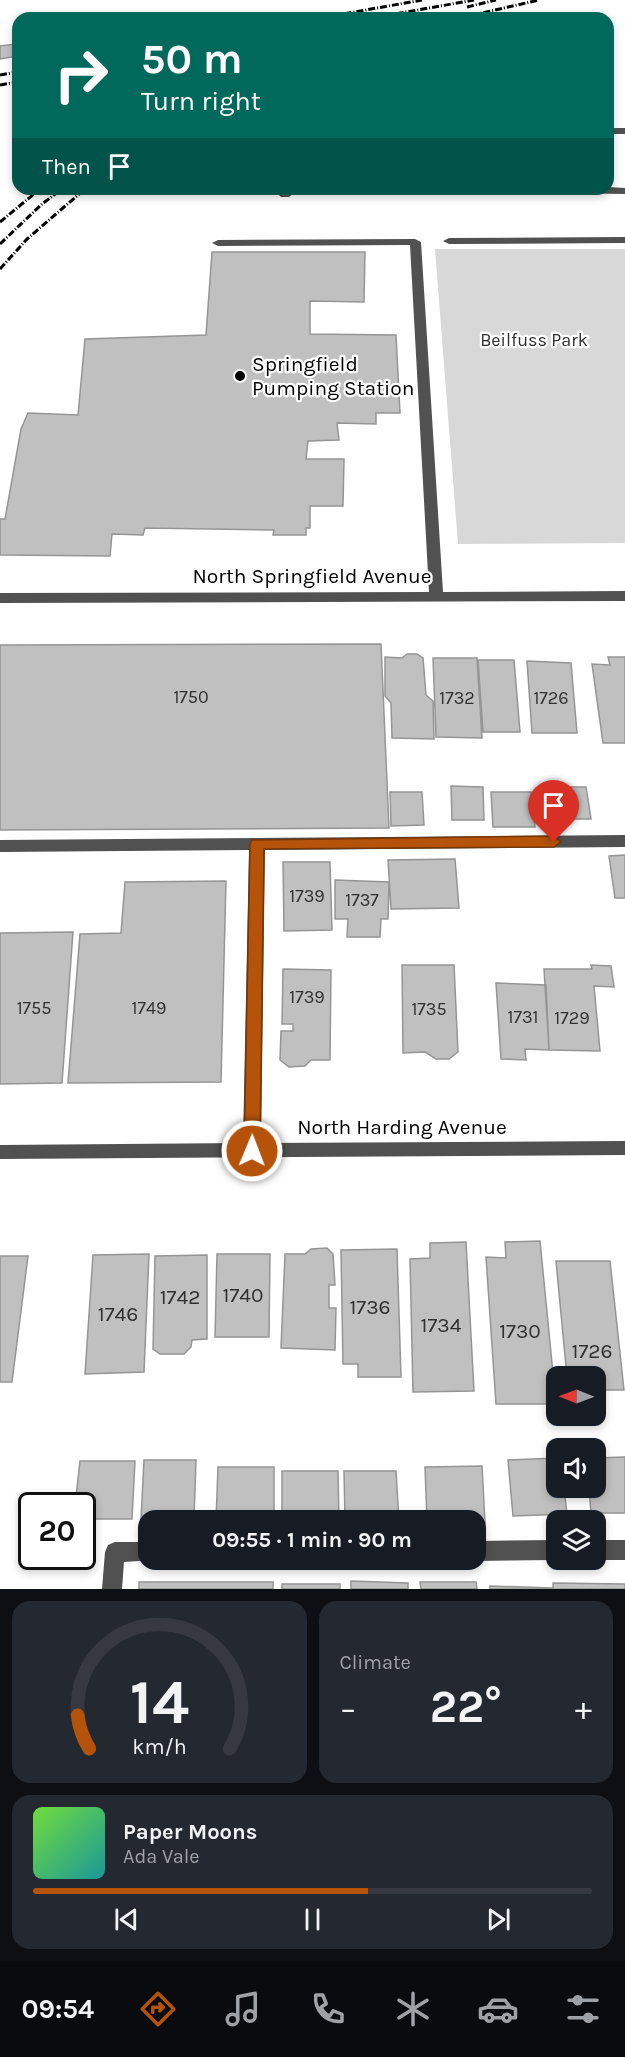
<!DOCTYPE html>
<html lang="en">
<head>
<meta charset="utf-8">
<style>
  body { margin:0; font-family:Karla,sans-serif; background:#242831; color:#f1f3f6; height:100vh; display:flex; flex-direction:column; font-size:22px; white-space:nowrap }
  * { box-sizing:border-box; margin:0 }
  p { font-size:20px; color:#9ea1a6 }
  .icon { flex:none; width:33px; height:33px; fill:none; stroke:currentColor; stroke-width:2; stroke-linecap:round; stroke-linejoin:round }
  .map { position:relative; height:1589px; overflow:hidden }
  .details { display:flex; flex-direction:column; gap:12px; padding:12px; background:#0d0f14; flex:1 }
  .details>* { flex:none }
  .top-card { position:absolute; left:12px; top:12px; width:602px; height:183px; border-radius:18px; box-shadow:0 3px 9px #0003; background:#00695c; color:#fff; overflow:hidden }
  .needle { width:39px; rotate:271deg }
  .tools { position:absolute; left:546px; top:1366px; display:grid; gap:12px }
  .tools a { display:grid; place-items:center; width:60px; height:60px; border-radius:12px; background:#171b24; box-shadow:0 3px 9px #0003; font-size:30px }
  .speed { position:absolute; left:18px; top:1492px; display:flex; gap:12px; font-size:30px; font-weight:700; text-align:center }
  .speed>* { display:grid; place-content:center; width:78px; height:78px; border-radius:50%; background:#171b24; box-shadow:0 3px 9px #0003; line-height:1 }
  .speed .limit { border:3px solid #111; border-radius:9px; background:#fff; color:#111 }
  .pin { position:absolute; display:grid; place-items:center; width:51px; height:51px; color:#fff; margin:-62px -26px; border-radius:50% 50% 50% 0; rotate:-45deg; box-shadow:0 0 6px #0007 }
  .pin .icon { rotate:45deg }
  .me { position:absolute; width:66px; margin:-33px; rotate:1deg; stroke-linejoin:round; filter:drop-shadow(0 0 4px #0008) }
  .turn { display:flex; align-items:center; gap:21px; height:126px; padding:0 30px; font-size:27px }
  .turn .icon { width:78px; height:78px; stroke-width:2.5 }
  .turn b { display:block; font-size:42px; line-height:51px }
  .then { display:flex; align-items:center; height:57px; padding:0 30px; background:#0003; gap:12px; font-size:22px }
  .big { font-size:45px; font-weight:700; line-height:1.1 }
  .details .tile { flex:1; display:flex; flex-direction:column; justify-content:center; gap:9px; min-width:0; padding:0 21px; border-radius:18px; background:#242831 }
  .details .dial { align-items:center; gap:0 }
  .dial svg { height:156px; overflow:visible; fill:none; stroke:#363941; stroke-width:7; stroke-linecap:round; text-anchor:middle }
  .dial text { fill:#f1f3f6; stroke:none }
  .song { display:flex; align-items:center; gap:18px }
  .cover { width:72px; height:72px; border-radius:9px; background:linear-gradient(135deg,hsl(100 70% 55%),hsl(180 70% 35%)) }
  .played { height:6px; border-radius:3px; background:linear-gradient(90deg,#b45309 60%,#363941 60%) }
  .keys { display:flex; justify-content:space-around; direction:ltr }
  .heat { display:flex; justify-content:space-between; align-items:center; font-size:33px; direction:ltr }
  .details .tiles { flex:1; display:grid; gap:12px; grid-template-columns:1fr 1fr }
  .tile:last-child { grid-column:span 2 }
  .trip { position:absolute; left:138px; top:1510px; width:348px; height:60px; border-radius:18px; background:#171b24; box-shadow:0 3px 9px #0003; font-weight:700; line-height:60px; text-align:center }
  .tabs { display:flex; height:96px; justify-content:space-around; align-items:center; background:#090b0e; color:#9ea1a6 }
  .tabs .icon { width:42px; height:42px }
  .tabs .selected { color:#b45309 }
  .tabs b { font-size:27px; color:#f1f3f6 }
  .map>svg:first-child { display:block }
  .green { fill:#d8d8d8 }
  .building { fill:#c0c0c0; stroke:#959595; stroke-width:1.5 }
  .lines { fill:none; stroke-linecap:round; stroke-linejoin:round }
  .minor { fill:#515151; fill-rule:evenodd }
  .rail { stroke:#000; stroke-width:3; stroke-dasharray:7 2 1 2; stroke-linecap:butt }
  .route { fill:#b45309; stroke:#753606; stroke-width:1.5 }
  .poi-dot { fill:#000; stroke:#fff; stroke-width:2 }
  .labels { text-anchor:middle; stroke-width:4.5; stroke-linejoin:round; paint-order:stroke }
  .far-park-label { font-size:18px; fill:#2f2f2f; stroke:#fff }
  .number-label { font-size:18px; fill:#303030 }
  .poi-label { font-size:21px; fill:#000; stroke:#fff; text-anchor:start }
  .street-label { font-size:21px; fill:#000; stroke:#fff }
  .near-number-label { font-size:21px; fill:#303030 }
</style>
</head>
<body>
<div class="map">
<svg width="625" height="1589" viewBox="0 0 625 1589">
  <rect width="100%" height="100%" fill="#fff"/>
  <path class="green" d="M 435,249 L 625,249 L 625,543 L 458,544 Z"/>
  <path class="building" d="M 16,44 L 18,56 L 0,59 L 0,46 Z
    M 212,252 L 365,252 L 364,302 L 310,301 L 310,334 L 396,335 L 400,413 L 376,413 L 376,424 L 337,423 L 339,440 L 308,441 L 306,459 L 344,459 L 343,506 L 310,506 L 310,528 L 306,528 L 306,535 L 273,535 L 274,530 L 145,528 L 143,535 L 112,534 L 110,556 L 0,555 L 0,519 L 5,519 L 21,429 L 28,413 L 78,415 L 85,339 L 206,335 Z
    M 381,644 L 389,828 L 0,830 L 0,645 Z
    M 407,654 L 417,654 L 423,658 L 426,695 L 433,701 L 434,739 L 392,738 L 391,703 L 385,696 L 385,657 L 402,658 Z
    M 608,657 L 625,657 L 625,743 L 603,743 L 592,664 L 610,665 Z
    M 433,658 L 477,658 L 482,738 L 436,737 Z
    M 478,660 L 514,660 L 520,732 L 483,732 Z
    M 527,661 L 571,663 L 577,733 L 532,733 Z
    M 451,786 L 483,787 L 484,820 L 452,820 Z
    M 545,787 L 586,787 L 591,819 L 548,819 Z
    M 390,792 L 422,792 L 424,825 L 391,826 Z
    M 491,792 L 531,792 L 535,827 L 493,827 Z
    M 625,855 L 625,898 L 615,898 L 609,856 Z
    M 455,859 L 459,908 L 391,909 L 388,860 Z
    M 283,862 L 330,862 L 332,930 L 284,931 Z
    M 335,880 L 389,882 L 388,919 L 381,919 L 380,937 L 347,937 L 348,919 L 335,919 Z
    M 226,881 L 221,1082 L 68,1083 L 80,934 L 121,933 L 125,882 Z
    M 73,932 L 62,1083 L 0,1084 L 0,933 Z
    M 402,965 L 454,965 L 458,1052 L 449,1059 L 436,1059 L 425,1052 L 403,1053 Z
    M 591,965 L 611,966 L 614,987 L 594,986 L 600,1051 L 549,1050 L 544,969 L 592,969 Z
    M 283,969 L 331,970 L 330,1060 L 311,1060 L 305,1066 L 289,1067 L 280,1060 L 281,1031 L 293,1031 L 293,1024 L 282,1024 Z
    M 496,983 L 546,985 L 549,1050 L 525,1049 L 526,1060 L 501,1059 Z
    M 540,1241 L 556,1404 L 496,1404 L 486,1257 L 506,1258 L 505,1242 Z
    M 466,1242 L 474,1391 L 413,1392 L 410,1259 L 430,1258 L 430,1243 Z
    M 327,1248 L 333,1254 L 335,1285 L 329,1285 L 329,1308 L 336,1308 L 335,1350 L 281,1348 L 285,1254 L 305,1254 L 311,1249 Z
    M 397,1249 L 401,1377 L 358,1377 L 358,1364 L 343,1364 L 341,1250 Z
    M 149,1254 L 144,1372 L 85,1374 L 93,1255 Z
    M 217,1254 L 270,1254 L 269,1337 L 215,1337 Z
    M 207,1255 L 207,1339 L 192,1340 L 191,1347 L 184,1354 L 160,1354 L 153,1349 L 155,1256 Z
    M 0,1256 L 28,1256 L 12,1382 L 0,1382 Z
    M 556,1261 L 610,1261 L 624,1390 L 596,1390 L 596,1377 L 567,1377 Z
    M 625,1457 L 625,1513 L 591,1513 L 589,1488 L 596,1488 L 596,1458 Z
    M 556,1458 L 556,1488 L 564,1488 L 567,1514 L 513,1516 L 508,1460 Z
    M 144,1460 L 196,1460 L 194,1519 L 141,1519 Z
    M 80,1461 L 135,1461 L 132,1519 L 82,1519 L 82,1506 L 75,1506 Z
    M 482,1466 L 485,1523 L 476,1523 L 476,1521 L 427,1521 L 425,1467 Z
    M 218,1467 L 274,1467 L 274,1521 L 216,1521 Z
    M 282,1471 L 338,1471 L 339,1521 L 282,1521 Z
    M 344,1471 L 396,1471 L 399,1521 L 345,1521 Z
    M 351,1581 L 408,1583 L 408,1589 L 351,1589 Z
    M 139,1582 L 273,1582 L 273,1589 L 139,1589 Z
    M 420,1582 L 476,1582 L 477,1589 L 421,1589 Z
    M 553,1583 L 625,1584 L 625,1589 L 490,1589 L 490,1586 L 553,1588 Z
    M 282,1584 L 340,1584 L 340,1589 L 282,1589 Z"/>
  <g class="lines">
    <path class="minor" d="M 608,128 L 625,128 L 625,134 L 608,134 Z
      M 608,187 L 625,188 L 625,194 L 483,192 L 478,189 Z
      M 287,189 L 299,189 L 289,197 L 281,197 L 279,195 Z
      M 625,237 L 625,243 L 449,244 L 443,241 L 449,238 Z
      M 415,239 L 421,242 L 443,592 L 625,591 L 625,601 L 0,603 L 0,593 L 429,592 L 410,245 L 218,246 L 212,243 L 218,240 Z
      M 625,835 L 625,847 L 265,850 L 261,1143 L 625,1141 L 625,1155 L 0,1159 L 0,1145 L 243,1143 L 249,850 L 0,852 L 0,840 Z
      M 556,1540 L 556,1560 L 476,1561 L 474,1560 L 476,1541 Z
      M 596,1540 L 625,1540 L 625,1560 L 596,1560 Z
      M 115,1542 L 148,1542 L 148,1560 L 153,1560 L 124,1562 L 122,1589 L 102,1589 L 105,1552 L 108,1545 Z"/>
    <path class="rail" d="M 467,7 L 496,0
      M 321,18 L 422,0
      M 373,18 L 474,0
      M 460,18 L 539,0
      M 0,75 L 18,72
      M 0,85 L 18,82
      M 0,222 L 40,189
      M 0,244 L 42,204 L 62,189
      M 0,269 L 27,239 L 85,189"/>
  </g>
  <path class="route" d="M 554,836 L 561,842 L 554,847 L 264,849 L 260,1151 L 258,1155 L 252,1157 L 247,1155 L 244,1151 L 250,844 L 252,840 Z"/>
  <circle class="poi-dot" cx="240" cy="376" r="6"/>
  <g class="labels">
    <g class="far-park-label">
      <text x="534" y="346">Beilfuss Park</text>
    </g>
    <g class="number-label">
      <text x="191" y="703">1750</text>
      <text x="457" y="704">1732</text>
      <text x="551" y="704">1726</text>
      <text x="307" y="902">1739</text>
      <text x="362" y="906">1737</text>
      <text x="307" y="1003">1739</text>
      <text x="34" y="1014">1755</text>
      <text x="149" y="1014">1749</text>
      <text x="429" y="1015">1735</text>
      <text x="523" y="1023">1731</text>
      <text x="572" y="1024">1729</text>
    </g>
    <g class="poi-label">
      <text x="252" y="371">Springfield<tspan x="252" dy="24">Pumping Station</tspan></text>
    </g>
    <g class="street-label">
      <text x="312" y="583">North Springfield Avenue</text>
      <text x="402" y="1134">North Harding Avenue</text>
    </g>
    <g class="near-number-label">
      <text x="243" y="1302">1740</text>
      <text x="180" y="1304">1742</text>
      <text x="370" y="1314">1736</text>
      <text x="118" y="1321">1746</text>
      <text x="441" y="1332">1734</text>
      <text x="520" y="1338">1730</text>
      <text x="592" y="1358">1726</text>
    </g>
  </g>
</svg>
<div class="tools">
<a><svg class="needle" viewBox="-14 -14 28 28"><path d="M0-13l5 13h-10z" fill="#e53935"/><path d="M0 13l5-13h-10z" fill="#9ea1a6"/></svg></a>
<a><svg class="icon" aria-label="sound" viewBox="0 0 24 24"><path d="M4 9h4l5-4v14l-5-4H4zM17 9q2 3 0 6"/></svg></a>
<a><svg class="icon" aria-label="layers" viewBox="0 0 24 24"><path d="M12 4l9 5-9 5-9-5zM3 14l9 5 9-5"/></svg></a>
</div>
<div class="speed"><div class="limit">20</div></div>
<div class="pin" style="left:554px;top:842px;background:#d93025"><svg class="icon" aria-label="arrive" viewBox="0 0 24 24"><path d="M6 21V4h12l-3 4 3 4H6"/></svg></div>
<svg class="me" style="left:252px;top:1151px" viewBox="-20 -20 40 40"><circle r="17" fill="#b45309" stroke="#fff" stroke-width="3"/><path d="M0-11L8 9 0 5-8 9z" fill="#fff"/></svg>
<div class="trip">09:55 · 1 min · 90 m</div>
<div class="top-card">
<div class="turn"><svg class="icon" aria-label="right" viewBox="0 0 24 24"><path d="M7 20v-9h11M14 6l5 5-5 5"/></svg><div><b>50 m</b>Turn right</div></div>
<div class="then">Then<svg class="icon" aria-label="arrive" viewBox="0 0 24 24"><path d="M6 21V4h12l-3 4 3 4H6"/></svg></div>
</div>
</div>
<section class="details">
<div class="tiles">
<div class="tile dial"><svg viewBox="0 0 100 80">
<path d="M14 69A42 42 0 1 1 86 69"/>
<path d="M14 69A42 42 0 0 1 8 52" stroke="#b45309"/>
<text x="50" y="56" font-size="32" font-weight="700">14</text>
<text x="50" y="72" font-size="11">km/h</text>
</svg></div>
<div class="tile"><p>Climate</p>
<div class="heat"><a>−</a><b class="big">22°</b><a>+</a></div>
</div>
<div class="tile">
<div class="song"><i class="cover"></i><div><b>Paper Moons</b><p>Ada Vale</p></div></div>
<div class="played"></div>
<div class="keys"><svg class="icon" aria-label="previous" viewBox="0 0 24 24"><path d="M18 5L8 12l10 7zM5 5v14"/></svg><svg class="icon" aria-label="pause" viewBox="0 0 24 24"><path d="M8 5v14M16 5v14"/></svg><svg class="icon" aria-label="next" viewBox="0 0 24 24"><path d="M6 5l10 7-10 7zM19 5v14"/></svg></div>
</div>
</div>
</section>
<nav class="tabs">
<b>09:54</b>
<svg class="icon selected" aria-label="directions" viewBox="0 0 24 24"><path d="M12 3l9 9-9 9-9-9zM9 14v-3h6M13 9l2 2-2 2"/></svg>
<svg class="icon" aria-label="music" viewBox="0 0 24 24"><path d="M9 18V5l10-2v13"/><circle cx="6" cy="18" r="3"/><circle cx="16" cy="16" r="3"/></svg>
<svg class="icon" aria-label="phone" viewBox="0 0 24 24"><path d="M5 4h4l2 5-3 2q2 4 5 5l2-3 5 2v4C11 20 4 13 5 4z"/></svg>
<svg class="icon" aria-label="climate" viewBox="0 0 24 24"><path d="M12 3v18M4 7l16 10M4 17L20 7"/></svg>
<svg class="icon" aria-label="car" viewBox="0 0 24 24"><path d="M5 17H2v-5l4-1 3-4h7l3 4 3 1v5h-3M9 17h6M6 11h13"/><circle cx="7" cy="17" r="2"/><circle cx="17" cy="17" r="2"/></svg>
<svg class="icon" aria-label="filters" viewBox="0 0 24 24"><path d="M4 7h16M4 17h16"/><circle cx="9" cy="7" r="2"/><circle cx="15" cy="17" r="2"/></svg>
</nav>
</body>
</html>
